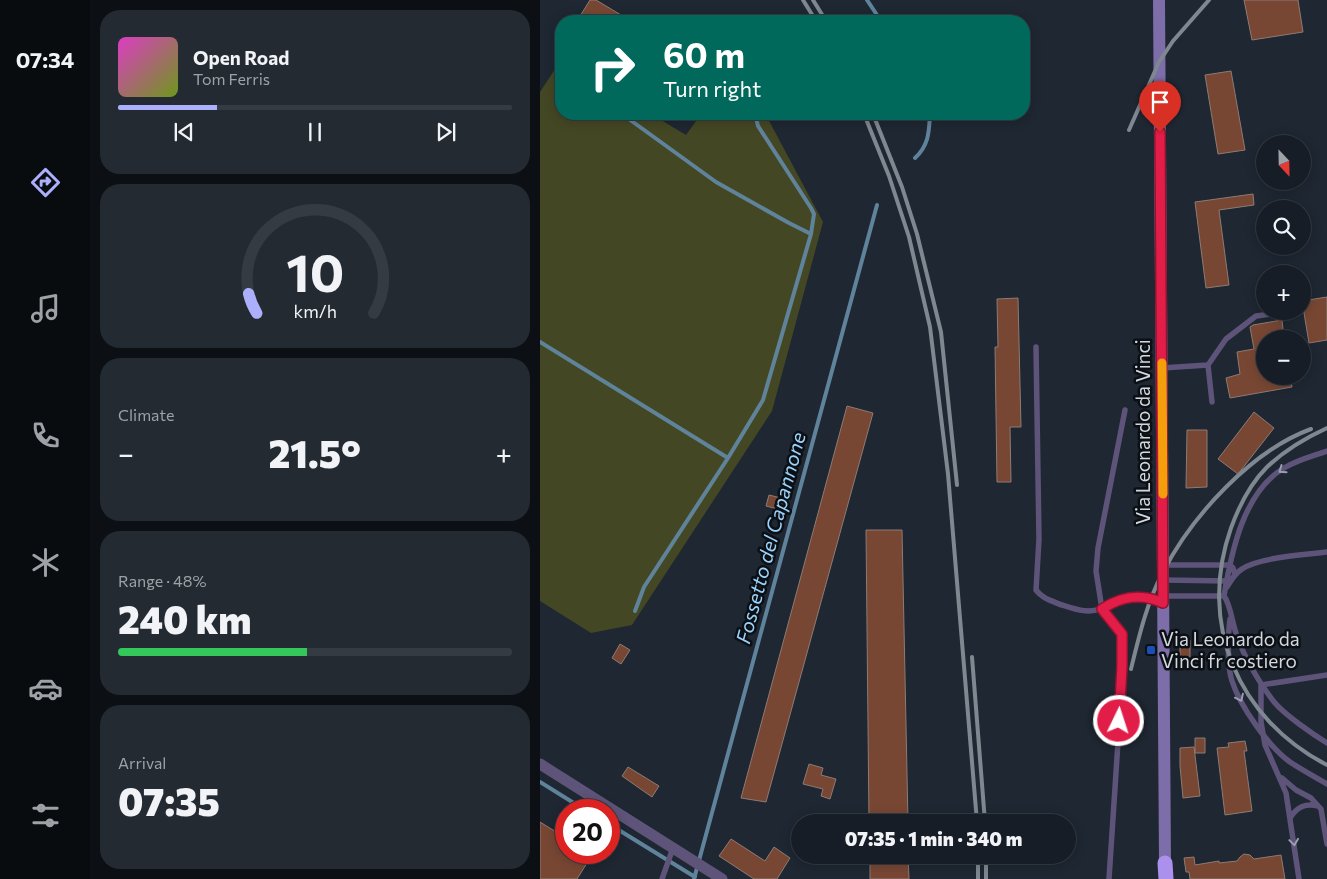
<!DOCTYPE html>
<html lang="en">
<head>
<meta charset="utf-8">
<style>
  body { margin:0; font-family:Commissioner,sans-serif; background:#232a32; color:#f1f3f6; height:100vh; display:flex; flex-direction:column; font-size:19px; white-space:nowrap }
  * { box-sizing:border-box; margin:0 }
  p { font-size:16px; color:#9ea2a7 }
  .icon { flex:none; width:28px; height:28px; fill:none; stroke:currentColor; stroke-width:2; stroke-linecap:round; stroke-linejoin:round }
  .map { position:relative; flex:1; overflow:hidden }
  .drawer { display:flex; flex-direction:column; gap:10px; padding:10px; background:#0c1015; width:450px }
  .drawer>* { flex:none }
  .banner { position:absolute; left:15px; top:15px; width:475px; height:105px; border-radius:20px; box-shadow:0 2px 12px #0003,0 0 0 1px #353b43; background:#00695c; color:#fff; overflow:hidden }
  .needle { width:32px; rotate:158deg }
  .tools { position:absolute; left:716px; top:135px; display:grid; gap:10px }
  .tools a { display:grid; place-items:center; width:55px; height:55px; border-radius:50%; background:#161d26; box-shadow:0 2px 12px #0003,0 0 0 1px #353b43; font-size:25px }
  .speed { position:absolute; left:15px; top:799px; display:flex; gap:10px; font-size:25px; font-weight:700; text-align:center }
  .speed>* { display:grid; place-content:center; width:65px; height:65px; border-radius:50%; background:#161d26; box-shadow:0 2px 12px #0003,0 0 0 1px #353b43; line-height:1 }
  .speed .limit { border:8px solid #d22; background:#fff; color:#111 }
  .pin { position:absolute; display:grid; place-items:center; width:42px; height:42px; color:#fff; margin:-51px -21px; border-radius:50% 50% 50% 0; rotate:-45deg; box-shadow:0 0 5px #0007 }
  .pin .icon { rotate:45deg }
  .me { position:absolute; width:55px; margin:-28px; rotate:4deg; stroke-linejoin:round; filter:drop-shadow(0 0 4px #0008) }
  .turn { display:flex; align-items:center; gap:18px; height:105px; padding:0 25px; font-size:22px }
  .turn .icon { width:65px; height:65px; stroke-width:2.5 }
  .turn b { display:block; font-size:35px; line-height:42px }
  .big { font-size:38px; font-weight:800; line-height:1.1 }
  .drawer .card { flex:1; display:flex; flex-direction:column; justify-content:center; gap:8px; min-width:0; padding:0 18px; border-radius:20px; background:#232a32 }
  .drawer .dial { align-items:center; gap:0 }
  .dial svg { height:130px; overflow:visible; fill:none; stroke:#353b43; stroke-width:7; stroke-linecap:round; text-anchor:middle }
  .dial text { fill:#f1f3f6; stroke:none }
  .song { display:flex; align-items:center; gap:15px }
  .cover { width:60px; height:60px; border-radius:8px; background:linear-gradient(135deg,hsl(310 70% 55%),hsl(80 70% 35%)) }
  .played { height:5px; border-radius:2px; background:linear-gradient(90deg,#acaffb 25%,#353b43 25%) }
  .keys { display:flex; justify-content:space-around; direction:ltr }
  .heat { display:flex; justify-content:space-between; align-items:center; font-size:28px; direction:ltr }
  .charge { height:8px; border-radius:4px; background:linear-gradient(90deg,#34c759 48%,#353b43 0) }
  .trip { position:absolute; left:251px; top:814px; width:285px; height:50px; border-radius:25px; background:#161d26; box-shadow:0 2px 12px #0003,0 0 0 1px #353b43; font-weight:800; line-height:50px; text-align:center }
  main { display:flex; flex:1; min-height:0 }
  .dock { display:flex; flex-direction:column; width:90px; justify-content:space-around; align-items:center; background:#090c0f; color:#9ea2a7 }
  .dock .icon { width:35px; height:35px }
  .dock .on { color:#acaffb }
  .dock b { font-size:22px; color:#f1f3f6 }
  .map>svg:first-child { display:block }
  .green { fill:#444723 }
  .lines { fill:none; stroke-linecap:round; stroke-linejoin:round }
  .stream { stroke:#60839c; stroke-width:4 }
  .building { fill:#784734; stroke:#8d7b74 }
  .lane { stroke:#5e5479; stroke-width:5.5 }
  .street { stroke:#5e5479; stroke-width:11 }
  .secondary { stroke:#7d6da8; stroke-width:12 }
  .highway { stroke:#ab91ed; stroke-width:15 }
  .rail { stroke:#7f8790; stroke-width:4 }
  .oneway { stroke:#9d9db1 }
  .route-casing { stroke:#92132f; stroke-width:12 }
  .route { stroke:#e11d48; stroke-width:9 }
  .slow { stroke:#f59e0b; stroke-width:9 }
  .transit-dot { fill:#1a4fb4; stroke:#0c1015; stroke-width:2 }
  .labels { text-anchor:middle; stroke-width:5; stroke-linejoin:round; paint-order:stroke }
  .street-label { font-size:19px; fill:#d1d8df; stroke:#0c1015 }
  .poi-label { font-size:19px; fill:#d1d8df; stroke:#0c1015; text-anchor:start }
  .water-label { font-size:20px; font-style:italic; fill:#9ad3fc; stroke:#0c1015 }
</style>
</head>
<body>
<main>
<nav class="dock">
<b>07:34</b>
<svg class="icon on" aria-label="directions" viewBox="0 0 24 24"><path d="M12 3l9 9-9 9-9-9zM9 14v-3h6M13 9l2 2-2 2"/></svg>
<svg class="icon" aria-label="music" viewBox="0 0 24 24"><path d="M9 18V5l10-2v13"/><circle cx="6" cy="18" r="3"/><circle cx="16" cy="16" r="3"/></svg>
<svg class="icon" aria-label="phone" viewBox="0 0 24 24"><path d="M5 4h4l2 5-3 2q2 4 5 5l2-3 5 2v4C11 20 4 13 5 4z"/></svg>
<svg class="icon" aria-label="climate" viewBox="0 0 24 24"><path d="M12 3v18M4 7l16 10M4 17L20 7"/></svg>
<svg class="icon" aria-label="car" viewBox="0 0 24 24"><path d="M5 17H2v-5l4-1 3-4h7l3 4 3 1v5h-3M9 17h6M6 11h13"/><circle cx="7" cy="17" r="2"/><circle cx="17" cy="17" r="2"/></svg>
<svg class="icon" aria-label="filters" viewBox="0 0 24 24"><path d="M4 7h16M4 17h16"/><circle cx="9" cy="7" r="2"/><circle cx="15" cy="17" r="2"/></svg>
</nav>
<section class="drawer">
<div class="card">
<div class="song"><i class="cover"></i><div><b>Open Road</b><p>Tom Ferris</p></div></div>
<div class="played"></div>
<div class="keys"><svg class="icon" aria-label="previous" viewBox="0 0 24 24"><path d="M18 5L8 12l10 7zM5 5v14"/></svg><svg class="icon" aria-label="pause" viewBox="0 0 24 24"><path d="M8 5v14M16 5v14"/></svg><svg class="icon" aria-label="next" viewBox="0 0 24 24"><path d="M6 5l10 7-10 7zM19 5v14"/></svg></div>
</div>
<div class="card dial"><svg viewBox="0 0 100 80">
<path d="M14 69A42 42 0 1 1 86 69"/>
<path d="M14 69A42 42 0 0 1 9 57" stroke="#acaffb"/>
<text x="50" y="56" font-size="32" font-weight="700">10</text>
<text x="50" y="72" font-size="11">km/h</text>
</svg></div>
<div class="card"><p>Climate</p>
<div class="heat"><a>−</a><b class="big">21.5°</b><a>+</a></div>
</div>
<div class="card"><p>Range · 48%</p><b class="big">240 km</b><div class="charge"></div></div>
<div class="card"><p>Arrival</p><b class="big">07:35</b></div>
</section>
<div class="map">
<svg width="787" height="879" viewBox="0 0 787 879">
  <rect width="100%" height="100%" fill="#1e2732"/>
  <path class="green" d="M 21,60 L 21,114 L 111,114 L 146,135 L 161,114 L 231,114 L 227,117 L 283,222 L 232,411 L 92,625 L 51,633 L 0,601 L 0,92 Z"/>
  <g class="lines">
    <path class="stream" d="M 327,0 L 341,21
      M 82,114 L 176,182 L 249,223 L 271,234
      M 375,158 C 389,145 389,132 390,114
      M 0,342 L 188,458
      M 95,611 L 104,587 L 188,458 L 223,400 L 271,234 L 274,214 L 271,208 L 218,126 L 215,114
      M 0,782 L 45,810
      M 69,824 L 155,877
      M 154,879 L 337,205"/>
  </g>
  <path class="building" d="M 50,0 L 56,0 L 91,21 L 37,21 Z
    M 704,0 L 758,0 L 763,32 L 712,40 Z
    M 691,71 L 705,150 L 678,154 L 665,75 Z
    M 713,194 L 714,205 L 679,210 L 689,285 L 666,288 L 655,202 Z
    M 787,297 L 787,340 L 769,343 L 762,301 Z
    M 478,298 L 481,427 L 470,427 L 471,482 L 457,482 L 455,347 L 458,347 L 457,299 Z
    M 742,320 L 744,339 L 725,339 L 725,376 L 750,376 L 752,387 L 690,398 L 686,378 L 700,374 L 697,352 L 714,349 L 710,327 L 713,325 Z
    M 307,406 L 333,413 L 226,802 L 201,798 Z
    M 714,412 L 734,428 L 698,474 L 678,459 Z
    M 647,430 L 667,430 L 667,487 L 646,488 Z
    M 229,495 L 249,500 L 246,511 L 226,506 Z
    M 326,530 L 362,530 L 368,822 L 329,822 Z
    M 640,640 L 650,640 L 650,665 L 640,666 Z
    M 80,644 L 90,650 L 81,664 L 72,658 Z
    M 655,738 L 665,738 L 665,753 L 655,753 Z
    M 705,741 L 707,751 L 704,751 L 712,811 L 685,815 L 677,748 L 689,747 L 688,743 Z
    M 654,747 L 660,796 L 643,798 L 640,766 L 640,748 Z
    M 269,764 L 283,768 L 281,775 L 296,779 L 290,799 L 281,796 L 283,789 L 263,784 Z
    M 88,767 L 119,786 L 112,797 L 82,776 Z
    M 0,822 L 26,838 L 26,852 L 54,852 L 37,879 L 0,879 Z
    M 191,839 L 225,861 L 234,847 L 250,858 L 237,879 L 214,879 L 179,856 Z
    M 704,854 L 710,855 L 714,859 L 741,855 L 745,879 L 650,879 L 649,872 L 646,872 L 644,858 L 654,857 L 655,865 L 679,861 L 679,863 L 697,861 L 700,857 Z
    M 330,855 L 368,855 L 369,879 L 330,879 Z"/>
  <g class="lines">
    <path class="lane" d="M 496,347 L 499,539 L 496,590 C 502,598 510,600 519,604 C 532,608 546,614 560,609 C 565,608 569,604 574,601 C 589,594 609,596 623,603
      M 622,368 L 668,365
      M 672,402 L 668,365 L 686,339 L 716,316 L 731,314
      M 623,565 L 690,565 L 693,568 L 695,575
      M 623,580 L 688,581
      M 687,587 C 691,580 695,573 702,569 C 720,557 765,555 787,552
      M 623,596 L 684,596 C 691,605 692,624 697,636 C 704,657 721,686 735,703 C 745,715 774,735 787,743
      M 684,596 C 691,554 703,492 744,468 C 757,460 773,456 787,451
      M 690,619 C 688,634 687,666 692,681 C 700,706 728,746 750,762 C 762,770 775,777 787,784
      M 742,778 L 756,790 L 771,798 L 781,809 L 787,844
      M 750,818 C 757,807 765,803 778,806
      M 122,879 L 133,848
      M 569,879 L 583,666 L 582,634 L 562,609 L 556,571 L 558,548 L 585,410
      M 759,879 L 746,793 L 725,745 L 721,722 L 721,685 L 787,675"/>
    <path class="street" d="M 0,764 L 182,879"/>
    <path class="secondary" d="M 619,0 L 625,863"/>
    <path class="highway" d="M 625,863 L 626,879"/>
    <path class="rail" d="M 263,0 L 276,21
      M 273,0 L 286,21
      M 324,114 L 349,176 L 369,237 L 390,327 L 408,474 L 437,822
      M 333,114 L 362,187 L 377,234 L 401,332 L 417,485
      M 589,130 L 619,62 L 633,41 L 669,0
      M 787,428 C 765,438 745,450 727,467 C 710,484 699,506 691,528 C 657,624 698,719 787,765
      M 432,657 L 445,822
      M 591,669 C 599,636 607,602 623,572 C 652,516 711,451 771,429
      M 438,855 L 438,879
      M 446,855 L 446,879"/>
  </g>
  <defs><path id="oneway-chevron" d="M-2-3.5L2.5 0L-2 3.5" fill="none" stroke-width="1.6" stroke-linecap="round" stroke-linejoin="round" transform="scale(1.25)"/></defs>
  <g class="oneway">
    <use href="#oneway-chevron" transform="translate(742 470) rotate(145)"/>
    <use href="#oneway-chevron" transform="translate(700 698) rotate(64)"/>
    <use href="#oneway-chevron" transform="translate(754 842) rotate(82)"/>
  </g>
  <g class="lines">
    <defs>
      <path id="route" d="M 579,721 L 582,666 L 582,634 L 562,609 C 582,596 601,593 623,603 L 620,132"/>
    </defs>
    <use href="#route" class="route-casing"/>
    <use href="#route" class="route"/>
    <path class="slow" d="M 622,363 L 623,494"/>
  </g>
  <rect class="transit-dot" x="606" y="645" width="10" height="10" rx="2.5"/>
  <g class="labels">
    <g class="street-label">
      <text transform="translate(603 432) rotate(-90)" y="7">Via Leonardo da Vinci</text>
    </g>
    <g class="poi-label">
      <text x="621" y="646">Via Leonardo da<tspan x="621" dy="22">Vinci fr costiero</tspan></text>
    </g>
    <g class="water-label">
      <text transform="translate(231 538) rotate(-75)" y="7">Fossetto del Capannone</text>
    </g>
  </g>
</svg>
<div class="tools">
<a><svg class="needle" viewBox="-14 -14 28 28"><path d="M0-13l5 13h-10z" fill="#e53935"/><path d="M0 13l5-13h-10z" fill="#9ea2a7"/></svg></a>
<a><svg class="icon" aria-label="search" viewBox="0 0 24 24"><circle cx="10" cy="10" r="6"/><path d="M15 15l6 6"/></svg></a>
<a>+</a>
<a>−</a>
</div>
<div class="speed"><div class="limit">20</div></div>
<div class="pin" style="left:620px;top:132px;background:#d93025"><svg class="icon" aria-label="arrive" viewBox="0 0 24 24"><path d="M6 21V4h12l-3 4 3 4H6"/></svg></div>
<svg class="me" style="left:579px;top:721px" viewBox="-20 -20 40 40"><circle r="17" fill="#e11d48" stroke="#fff" stroke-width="3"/><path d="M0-11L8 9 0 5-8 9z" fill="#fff"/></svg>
<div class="trip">07:35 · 1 min · 340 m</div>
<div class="banner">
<div class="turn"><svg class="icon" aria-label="right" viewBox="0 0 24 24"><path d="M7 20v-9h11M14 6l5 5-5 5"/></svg><div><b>60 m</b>Turn right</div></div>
</div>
</div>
</main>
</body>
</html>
